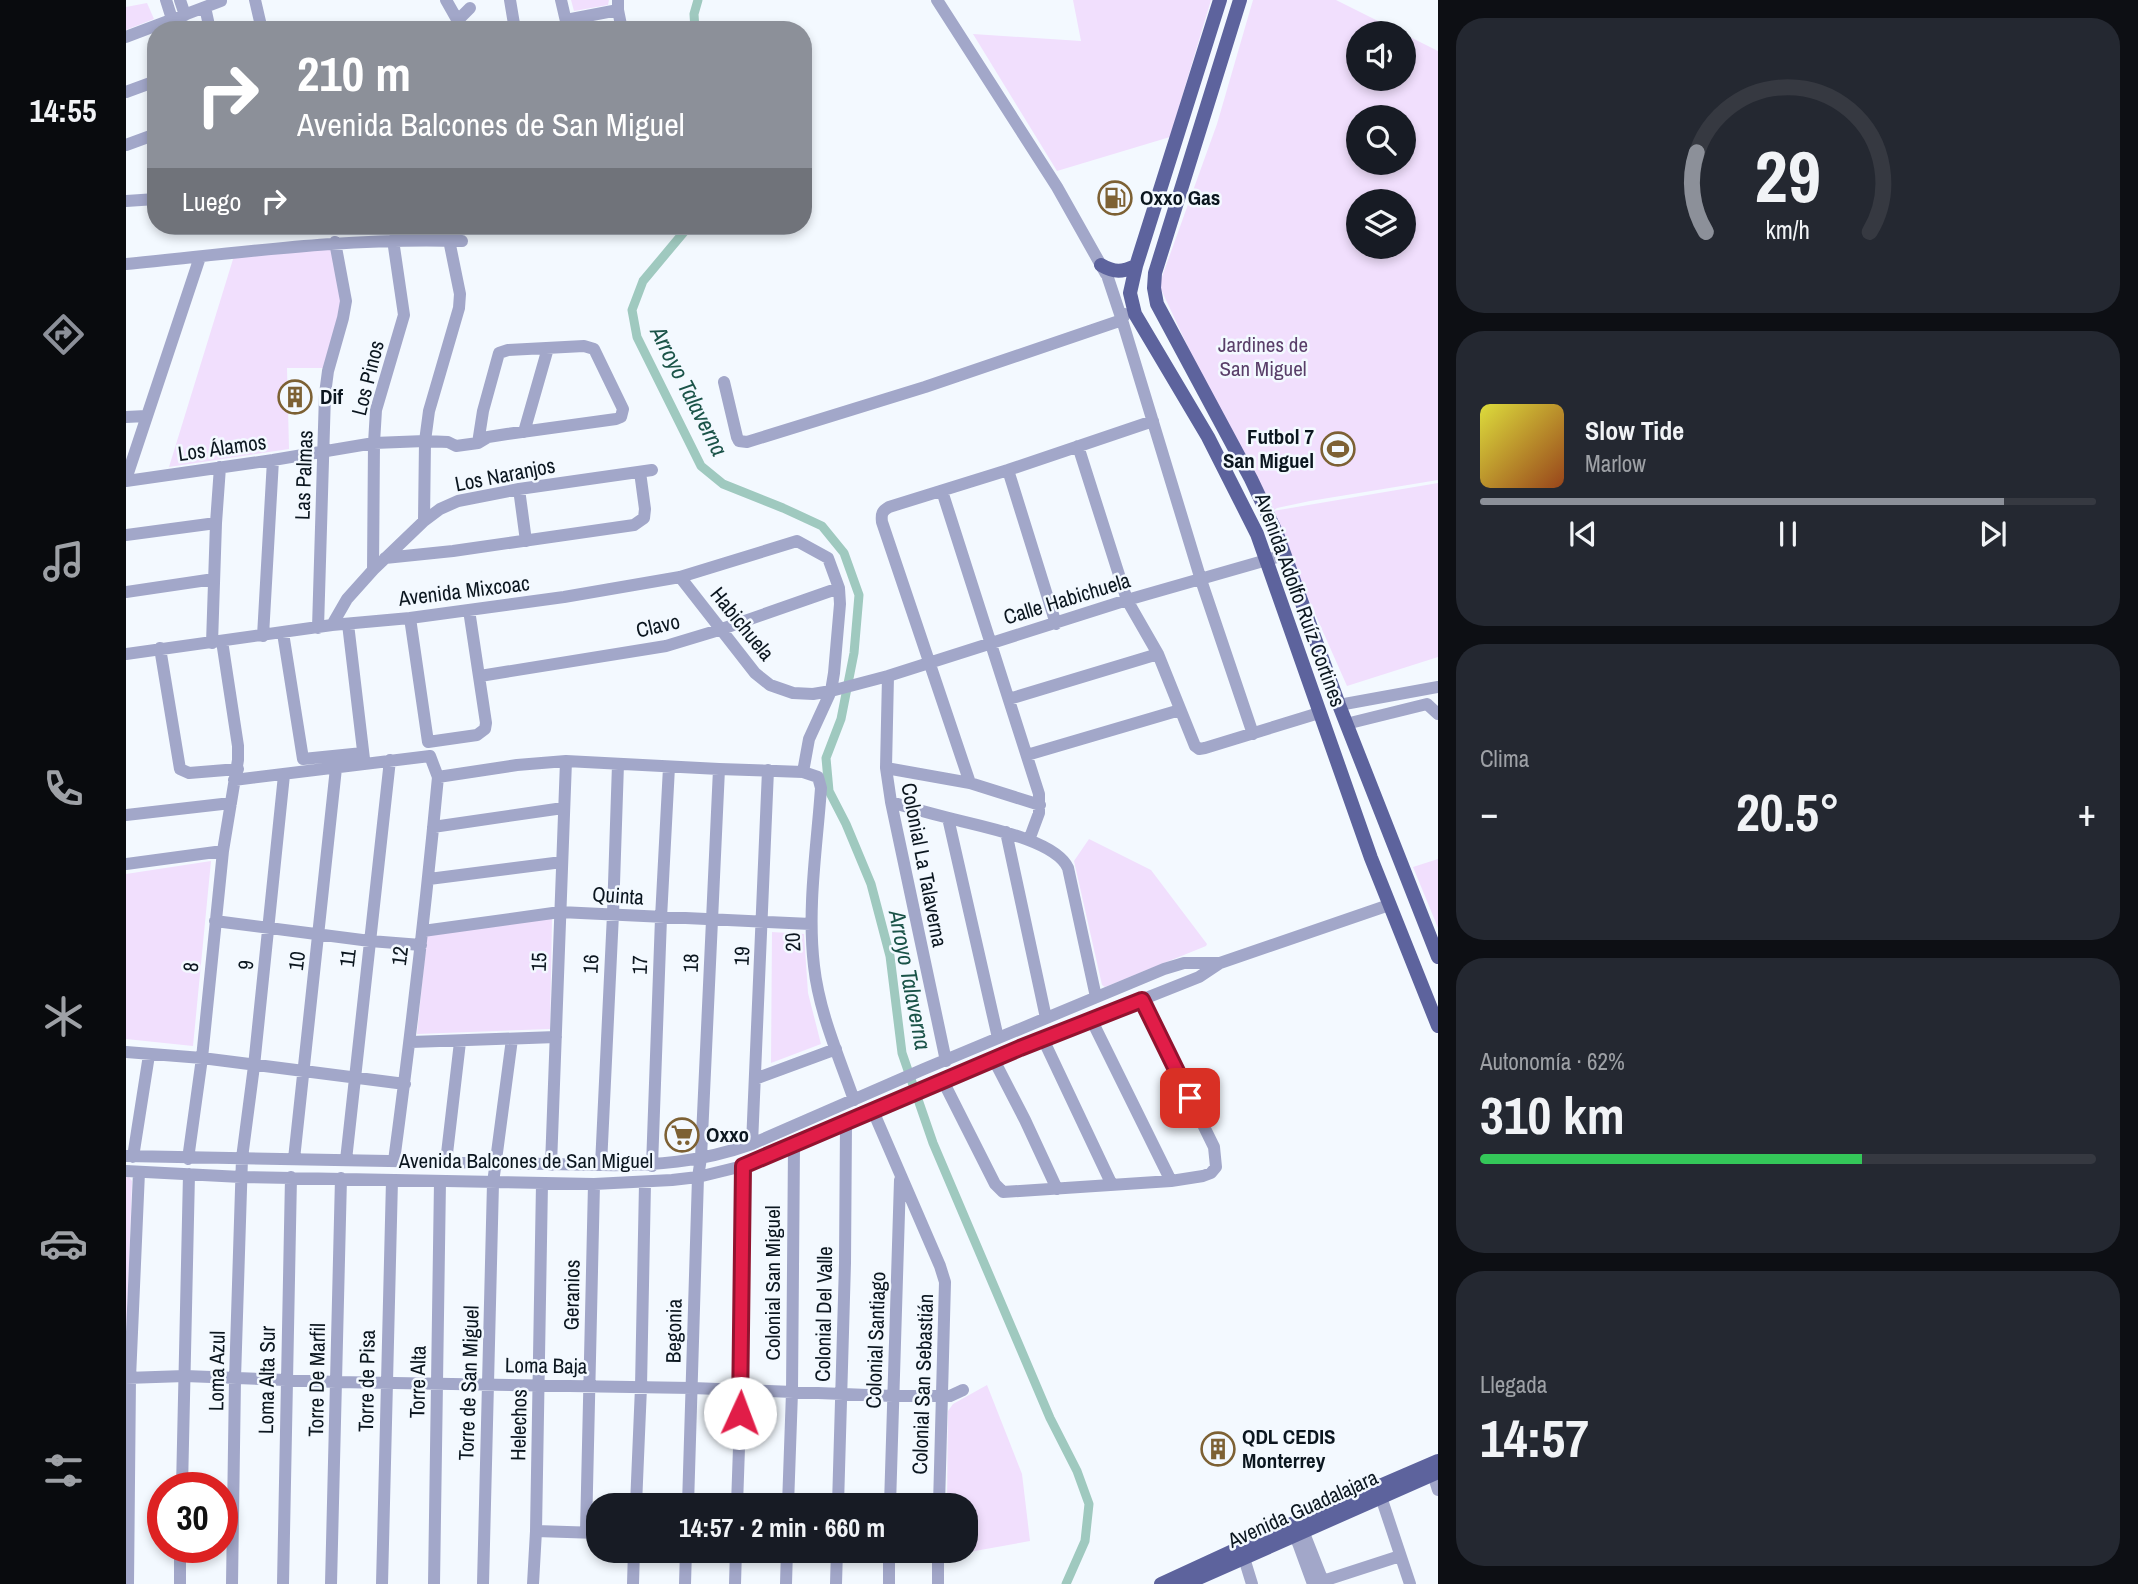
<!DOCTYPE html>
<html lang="es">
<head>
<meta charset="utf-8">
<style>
  body { margin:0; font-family:"Archivo Narrow",sans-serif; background:#242831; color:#f1f3f6; height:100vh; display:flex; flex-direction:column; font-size:26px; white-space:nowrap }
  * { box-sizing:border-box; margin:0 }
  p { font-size:23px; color:#9ea1a6 }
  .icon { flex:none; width:38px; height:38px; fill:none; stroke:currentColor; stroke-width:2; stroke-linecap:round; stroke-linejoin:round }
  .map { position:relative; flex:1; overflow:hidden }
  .details { display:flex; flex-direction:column; gap:18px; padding:18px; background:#0d0f14; width:700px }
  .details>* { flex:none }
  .hud { position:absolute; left:21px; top:21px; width:665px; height:214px; border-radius:28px; box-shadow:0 4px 10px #0003; background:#8c9099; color:#fff; overflow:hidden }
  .controls { position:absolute; left:1220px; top:21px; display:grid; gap:14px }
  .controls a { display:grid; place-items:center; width:70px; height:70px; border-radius:50%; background:#171b24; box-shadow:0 4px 10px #0003; font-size:35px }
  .speed { position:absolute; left:21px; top:1472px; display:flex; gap:14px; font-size:35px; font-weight:700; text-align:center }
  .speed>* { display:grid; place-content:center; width:91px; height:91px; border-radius:50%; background:#171b24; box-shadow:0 4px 10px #0003; line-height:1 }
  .speed .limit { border:10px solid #d22; background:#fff; color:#111 }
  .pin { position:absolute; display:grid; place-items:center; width:60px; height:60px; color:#fff; margin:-30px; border-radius:14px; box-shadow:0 4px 10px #0006 }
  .me { position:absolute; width:77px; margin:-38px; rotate:2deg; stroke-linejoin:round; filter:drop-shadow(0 0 5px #0008) }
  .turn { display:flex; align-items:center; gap:24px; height:147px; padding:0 35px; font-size:32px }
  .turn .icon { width:91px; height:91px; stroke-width:2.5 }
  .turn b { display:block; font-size:49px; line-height:60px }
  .then { display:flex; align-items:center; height:66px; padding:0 35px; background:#0003; gap:14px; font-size:26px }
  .big { font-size:52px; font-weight:700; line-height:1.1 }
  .details .tile { flex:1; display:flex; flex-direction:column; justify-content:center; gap:10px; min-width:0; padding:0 24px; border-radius:28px; background:#242831 }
  .details .dial { align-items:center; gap:0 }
  .dial svg { height:182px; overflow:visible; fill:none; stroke:#363941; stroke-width:7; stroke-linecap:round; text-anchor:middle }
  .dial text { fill:#f1f3f6; stroke:none }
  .song { display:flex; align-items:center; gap:21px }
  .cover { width:84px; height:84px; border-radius:10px; background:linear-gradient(135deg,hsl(60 70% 55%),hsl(20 70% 35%)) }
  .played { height:7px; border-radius:4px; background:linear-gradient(90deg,#8c9099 85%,#363941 85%) }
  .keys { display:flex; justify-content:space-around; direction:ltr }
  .heat { display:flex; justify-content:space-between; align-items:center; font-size:38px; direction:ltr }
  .charge { height:10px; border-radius:5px; background:linear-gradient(90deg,#34c759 62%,#363941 0) }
  .trip { position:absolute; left:460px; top:1493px; width:392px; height:70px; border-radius:28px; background:#171b24; box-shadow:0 4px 10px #0003; font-weight:700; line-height:70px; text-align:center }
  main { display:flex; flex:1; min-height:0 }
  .menu { display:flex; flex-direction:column; width:126px; justify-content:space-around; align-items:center; background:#090b0e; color:#9ea1a6 }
  .menu .icon { width:49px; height:49px }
  .menu .selected { color:#8c9099 }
  .menu b { font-size:32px; color:#f1f3f6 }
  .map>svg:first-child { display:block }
  .green { fill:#f1dffd; fill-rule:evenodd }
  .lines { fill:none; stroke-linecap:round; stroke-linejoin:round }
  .canal { stroke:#9fc9bf; stroke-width:9 }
  .minor { stroke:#a2a7c9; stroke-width:12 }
  .major { stroke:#5d639d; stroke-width:14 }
  .route-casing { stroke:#92132f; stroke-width:18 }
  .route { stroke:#e11d48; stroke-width:12 }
  .labels { text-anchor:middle; stroke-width:5; stroke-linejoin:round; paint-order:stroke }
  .poi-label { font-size:21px; font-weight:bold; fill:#0b161f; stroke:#f3f9ff; text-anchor:start }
  .park-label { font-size:21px; fill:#593e69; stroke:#f3f9ff }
  .street-label { font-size:21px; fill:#0b161f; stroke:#f3f9ff }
  .water-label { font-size:23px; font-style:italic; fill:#1a5348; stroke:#f3f9ff }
</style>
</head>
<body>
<main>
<nav class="menu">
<b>14:55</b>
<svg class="icon selected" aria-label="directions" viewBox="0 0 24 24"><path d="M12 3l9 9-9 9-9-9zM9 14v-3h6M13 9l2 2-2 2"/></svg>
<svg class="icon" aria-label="music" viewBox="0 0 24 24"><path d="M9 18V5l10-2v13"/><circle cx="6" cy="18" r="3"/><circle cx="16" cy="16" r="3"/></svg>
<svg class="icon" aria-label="phone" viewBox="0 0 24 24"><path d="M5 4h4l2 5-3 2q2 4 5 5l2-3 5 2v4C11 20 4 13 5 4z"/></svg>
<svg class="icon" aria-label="climate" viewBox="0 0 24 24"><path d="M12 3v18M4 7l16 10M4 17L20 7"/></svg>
<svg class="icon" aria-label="car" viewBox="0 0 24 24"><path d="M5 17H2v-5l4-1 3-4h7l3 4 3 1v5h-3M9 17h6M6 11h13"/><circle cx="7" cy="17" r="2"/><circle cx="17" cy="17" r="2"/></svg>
<svg class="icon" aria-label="filters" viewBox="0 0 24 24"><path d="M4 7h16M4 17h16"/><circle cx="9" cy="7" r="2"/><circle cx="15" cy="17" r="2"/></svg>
</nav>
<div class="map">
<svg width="1312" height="1584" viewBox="0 0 1312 1584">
  <rect width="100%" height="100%" fill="#f3f9ff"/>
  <path class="green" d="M 445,0 L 483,0 L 482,5 L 448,11 Z
    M 947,0 L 1085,0 L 1044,137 L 931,171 L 847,34 L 955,41 Z
    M 1127,0 L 1210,0 L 1276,33 L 1232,33 L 1232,79 L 1278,79 L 1278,34 L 1312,51 L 1312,480 L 1184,501 L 1151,508 L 1147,511 L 1312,483 L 1312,657 L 1221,686 L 1144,512 L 1102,433 L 1033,285 L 1091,124 ZM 1232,117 L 1278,117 L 1278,163 L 1232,163 ZM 1232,201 L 1278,201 L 1278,247 L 1232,247 Z
    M 21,3 L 28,19 L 0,30 L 0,7 Z
    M 204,245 L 218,299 L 200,368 L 161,368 L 163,449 L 43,467 L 108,256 Z
    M 963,839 L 1025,870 L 1081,944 L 1080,946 L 979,987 L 976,985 L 948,861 Z
    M 1312,859 L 1312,928 L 1287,867 Z
    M 85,861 L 67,1046 L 0,1039 L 0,874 Z
    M 426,918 L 424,1029 L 291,1034 L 301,934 Z
    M 646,932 L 678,934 L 682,993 L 695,1044 L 645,1063 Z
    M 0,1177 L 3,1177 L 6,1181 L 0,1346 Z
    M 861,1385 L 896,1474 L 904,1541 L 821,1556 L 821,1551 L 840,1550 L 840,1505 L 821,1505 L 822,1411 L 827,1404 Z"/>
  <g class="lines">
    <path class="canal" d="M 569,30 L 568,14 L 572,0
      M 563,226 L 517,281 L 506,310 L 511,337 L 575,466 L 597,484 L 657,508 L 696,526 L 718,553 L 733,595 L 728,653 L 715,719 L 700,758 L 703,791 L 720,824 L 745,884 L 764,956 L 776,1053 L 807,1143 L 924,1418 L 951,1471 L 963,1504 L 959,1541 L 940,1584"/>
    <path class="minor" d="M 40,0 L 46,19
      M 54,0 L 59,15
      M 129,0 L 136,30
      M 320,0 L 337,30
      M 384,0 L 389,30
      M 435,0 L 442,30
      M 492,0 L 492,10 L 496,30
      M 811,0 L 931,187 L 980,274
      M 79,7 L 84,30
      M 332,20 L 344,8
      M 440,20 L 492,10
      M 0,37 L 95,1
      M 0,92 L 30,81
      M 0,145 L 30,134
      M 0,201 L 30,199
      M 0,264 C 112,253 223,237 336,241
      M 999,314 L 996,320 L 1075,580 L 1127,734
      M 598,382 L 611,437 L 613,441 L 621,442 L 799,387 L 996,320 L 982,278
      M 0,417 L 20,416
      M 398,432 L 422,348
      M 952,446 L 1001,600 L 1032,654 L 1069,746 L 1073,749 L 1079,748 L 1193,713
      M 882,470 L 930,624
      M 0,479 L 74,257
      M 0,481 L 147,460 L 248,443 L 299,441 L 322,442 L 330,446 L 352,443 L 362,437 L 381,434 L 490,419 L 495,417 L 497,409 L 468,349 L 458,346 L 382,350 L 373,353 L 357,411 L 352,443
      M 393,489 L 400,541
      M 816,491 L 913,794 L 913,813 L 903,840
      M 298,521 L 299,441 L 303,411 L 333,308 L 334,294 L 323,240
      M 0,535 L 90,523
      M 259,558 L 327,551 L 508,525 L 518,518 L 519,509 L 514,472
      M 247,570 L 248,443 L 250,410 L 278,315 L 267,240
      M 554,577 L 629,673 L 644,685 L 667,693 L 687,694 L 705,691 L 762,676 L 1001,600 L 1158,555
      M 0,592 L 88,579
      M 284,618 L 302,742 L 351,735 L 359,729 L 360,723 L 343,610
      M 222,624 L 238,759
      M 206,625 L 221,599 L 247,570 L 298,521 L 314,509 L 332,501 L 393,489 L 526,470
      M 192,628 L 199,394 L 202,371 L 217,318 L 220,301 L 209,242
      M 157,633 L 177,759 L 237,753
      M 137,636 L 147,460
      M 86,643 L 90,523 L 94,467
      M 34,648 L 54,769 L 63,773 L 112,769
      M 0,654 L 206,625 L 284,618 L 438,597 L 554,577 L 671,541 L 702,558 L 713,588 L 714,604 L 708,673 L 705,691 L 683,739 L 677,772
      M 354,676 L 540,646 L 593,630 L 713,588
      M 762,676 L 760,768 L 765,802 L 820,1061
      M 883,699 L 1032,654
      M 1213,705 L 1312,687
      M 1220,724 L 1301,704 L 1312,714
      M 901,755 L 1054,710
      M 760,768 L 844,783 L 914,805
      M 312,777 L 391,765 L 440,761 L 593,769 L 677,772 L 692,777 L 695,788 C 691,846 681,907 688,966 C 693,1012 713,1057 728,1100
      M 108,780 L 304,756 L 312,777 C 300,905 285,1033 268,1161
      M 844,783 L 756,522 C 755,514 756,511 763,507 L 882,470 L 1027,421
      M 765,802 C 784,808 803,813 823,818 C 852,826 929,839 942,868 L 970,997
      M 0,815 L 105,803
      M 822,818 L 872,1038
      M 307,827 L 437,808
      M 880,832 L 920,1018
      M 0,864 L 97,851
      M 303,879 L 436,862
      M 89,921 L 244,941 L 295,945
      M 297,931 L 434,912 L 685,924
      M 966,1021 L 1045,1181
      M 917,1039 L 986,1185
      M 285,1042 L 430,1037
      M 0,1052 L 76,1058 L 279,1084
      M 868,1060 L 899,1120 L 931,1189
      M 629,1079 L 710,1049
      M 817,1081 L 869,1184 L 877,1192 L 1045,1181 L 1077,1176 L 1085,1173 L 1090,1167 L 1088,1147 L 1016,1000
      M 747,1111 L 814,1266 L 819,1282 L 813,1505
      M 626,1144 L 642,770
      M 0,1156 L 475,1165 C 528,1166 575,1162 626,1144 L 798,1069 L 1038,969 L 1058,963 L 1094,963
      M 7,1157 L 23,1055
      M 62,1159 L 76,1058 L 97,851 L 112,760 L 112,746 L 96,641
      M 168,1159 L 210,768
      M 220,1160 L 264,760
      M 320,1162 L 334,1042
      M 425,1165 L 440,761
      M 475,1165 L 487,914 L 492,764
      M 526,1166 L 535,918 L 543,767
      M 0,1171 L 115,1177 L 468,1184 L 546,1180 L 572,1177 L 617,1166 L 894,1048 L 1073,977 L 1094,963 L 1263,905
      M 0,1378 L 59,1376 L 210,1382 L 566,1388 L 767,1396 L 824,1396 L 837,1390
      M 1307,1474 L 1312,1490
      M 56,1488 L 63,1174
      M 1255,1497 L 1284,1584
      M 510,1505 L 515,1387 L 519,1183
      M 562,1505 L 572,1177 L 575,1158 L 593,769
      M 611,1505 L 615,1390 L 617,1166
      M 662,1505 L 666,1392 L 668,1145
      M 712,1505 L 719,1263 L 720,1123
      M 764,1505 L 774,1180
      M 1174,1523 L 1198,1584
      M 1163,1529 L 1172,1543 L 1187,1584
      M 410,1531 L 472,1533
      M 460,1532 L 468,1184
      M 1118,1558 L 1126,1584
      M 1197,1581 L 1274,1556
      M 2,1584 L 4,1378 L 13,1172
      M 54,1584 L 54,1547
      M 106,1584 L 109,1379 L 116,1158 L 128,1066 L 158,775
      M 157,1584 L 165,1177
      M 205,1584 L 215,1178
      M 256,1584 L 266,1180
      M 308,1584 L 314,1181
      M 357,1584 L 367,1183 L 386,1039
      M 407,1584 L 410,1531 L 416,1183
      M 507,1584 L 508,1550
      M 559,1584 L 560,1550
      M 609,1584 L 610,1550
      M 660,1584 L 661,1550
      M 710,1584 L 711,1550
      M 763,1584 L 763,1550
      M 812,1584 L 812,1550"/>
    <path class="major" d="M 1094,0 L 1010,266 L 1004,293 L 1009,314 L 1082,437 L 1131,534 L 1245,858 L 1312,1026
      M 1114,0 L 1029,273 L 1028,288 L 1031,304 L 1125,479 L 1151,534 L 1213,705 L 1312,957
      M 975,265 C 989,273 996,272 1010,266
      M 1035,1584 L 1161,1526 L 1312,1461
      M 1059,1584 L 1312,1472"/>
  </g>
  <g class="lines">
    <defs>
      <path id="route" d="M 614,1413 L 617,1166 L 894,1048 L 1016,1000 L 1064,1098"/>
    </defs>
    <use href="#route" class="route-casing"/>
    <use href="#route" class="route"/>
  </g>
  <defs>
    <symbol id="fuel-ring" viewBox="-11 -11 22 22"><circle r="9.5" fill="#f3f9ff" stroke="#7d6134" stroke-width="1.5"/><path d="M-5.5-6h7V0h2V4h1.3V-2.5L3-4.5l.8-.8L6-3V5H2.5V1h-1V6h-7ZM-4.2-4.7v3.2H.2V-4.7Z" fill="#7d6134"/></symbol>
    <symbol id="building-ring" viewBox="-11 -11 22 22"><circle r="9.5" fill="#f3f9ff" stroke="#7d6134" stroke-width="1.5"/><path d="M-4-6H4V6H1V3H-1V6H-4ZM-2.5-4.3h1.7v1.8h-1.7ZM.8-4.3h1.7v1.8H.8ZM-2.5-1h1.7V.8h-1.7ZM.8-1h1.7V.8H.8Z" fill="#7d6134"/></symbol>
    <symbol id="stadium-ring" viewBox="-11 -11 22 22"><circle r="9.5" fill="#f3f9ff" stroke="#7d6134" stroke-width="1.5"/><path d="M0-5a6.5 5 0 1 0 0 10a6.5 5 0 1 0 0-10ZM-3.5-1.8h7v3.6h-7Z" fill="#7d6134"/></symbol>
    <symbol id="supermarket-ring" viewBox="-11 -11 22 22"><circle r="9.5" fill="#f3f9ff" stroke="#7d6134" stroke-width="1.5"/><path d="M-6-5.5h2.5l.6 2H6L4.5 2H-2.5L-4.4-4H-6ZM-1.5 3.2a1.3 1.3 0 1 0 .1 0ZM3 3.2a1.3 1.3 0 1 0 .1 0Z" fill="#7d6134"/></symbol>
  </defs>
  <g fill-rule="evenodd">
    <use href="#fuel-ring" x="970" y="179" width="38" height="38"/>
    <use href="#building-ring" x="150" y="378" width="38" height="38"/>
    <use href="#stadium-ring" x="1193" y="430" width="38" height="38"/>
    <use href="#supermarket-ring" x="537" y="1116" width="38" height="38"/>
    <use href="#building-ring" x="1073" y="1430" width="38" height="38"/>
  </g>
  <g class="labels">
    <g class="poi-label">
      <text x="1014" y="205">Oxxo Gas</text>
      <text x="194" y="404">Dif</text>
      <text x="1188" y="444" text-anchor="end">Futbol 7<tspan x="1188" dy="24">San Miguel</tspan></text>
      <text x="580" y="1142">Oxxo</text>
      <text x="1116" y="1444">QDL CEDIS<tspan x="1116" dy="24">Monterrey</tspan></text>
    </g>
    <g class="park-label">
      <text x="1137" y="352">Jardines de<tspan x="1137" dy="24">San Miguel</tspan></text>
    </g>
    <g class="street-label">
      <text transform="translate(242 378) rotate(-76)" y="7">Los Pinos</text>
      <text transform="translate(96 448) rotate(-8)" y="7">Los Álamos</text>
      <text transform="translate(178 475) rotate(-88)" y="7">Las Palmas</text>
      <text transform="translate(379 475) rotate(-11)" y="7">Los Naranjos</text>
      <text transform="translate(338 591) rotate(-7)" y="7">Avenida Mixcoac</text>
      <text transform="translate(941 599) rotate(-17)" y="7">Calle Habichuela</text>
      <text transform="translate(1174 600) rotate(70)" y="7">Avenida Adolfo Ruíz Cortines</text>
      <text transform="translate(616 624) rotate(51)" y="7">Habichuela</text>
      <text transform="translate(532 626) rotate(-13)" y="7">Clavo</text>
      <text transform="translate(798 865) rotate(79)" y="7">Colonial La Talaverna</text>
      <text transform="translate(492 896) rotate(4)" y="7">Quinta</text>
      <text transform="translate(667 942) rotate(-93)" y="7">20</text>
      <text transform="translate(274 956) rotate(-83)" y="7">12</text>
      <text transform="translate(616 956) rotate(-87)" y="7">19</text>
      <text transform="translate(222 958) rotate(-83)" y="7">11</text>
      <text transform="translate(171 961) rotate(-83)" y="7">10</text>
      <text transform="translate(413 962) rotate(-88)" y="7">15</text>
      <text transform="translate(565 963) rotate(-88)" y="7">18</text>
      <text transform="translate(465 964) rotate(-87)" y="7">16</text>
      <text transform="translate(120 965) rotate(-84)" y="7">9</text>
      <text transform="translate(514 965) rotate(-88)" y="7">17</text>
      <text transform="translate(65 967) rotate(-84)" y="7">8</text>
      <text x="400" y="1168">Avenida Balcones de San Miguel</text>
      <text transform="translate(647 1283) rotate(-90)" y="7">Colonial San Miguel</text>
      <text transform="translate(446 1295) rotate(-89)" y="7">Geranios</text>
      <text transform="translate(698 1314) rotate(-89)" y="7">Colonial Del Valle</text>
      <text transform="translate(548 1331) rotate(-89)" y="7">Begonia</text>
      <text transform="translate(750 1340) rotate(-88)" y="7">Colonial Santiago</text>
      <text transform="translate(420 1366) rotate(1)" y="7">Loma Baja</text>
      <text transform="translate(91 1371) rotate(-89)" y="7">Loma Azul</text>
      <text transform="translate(141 1380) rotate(-89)" y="7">Loma Alta Sur</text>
      <text transform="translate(191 1380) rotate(-89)" y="7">Torre De Marfil</text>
      <text transform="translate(241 1381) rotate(-89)" y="7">Torre de Pisa</text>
      <text transform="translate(292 1382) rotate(-89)" y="7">Torre Alta</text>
      <text transform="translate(343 1383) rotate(-88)" y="7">Torre de San Miguel</text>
      <text transform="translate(797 1384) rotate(-88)" y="7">Colonial San Sebastián</text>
      <text transform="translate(393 1425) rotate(-89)" y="7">Helechos</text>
      <text transform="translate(1177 1509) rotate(-24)" y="7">Avenida Guadalajara</text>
    </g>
    <g class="water-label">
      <text transform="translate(563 391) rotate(63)" y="8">Arroyo Talaverna</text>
      <text transform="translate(784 980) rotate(79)" y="8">Arroyo Talaverna</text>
    </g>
  </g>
</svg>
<div class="controls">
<a><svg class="icon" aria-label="sound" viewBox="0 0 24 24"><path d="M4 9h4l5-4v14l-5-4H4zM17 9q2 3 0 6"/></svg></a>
<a><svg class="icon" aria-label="search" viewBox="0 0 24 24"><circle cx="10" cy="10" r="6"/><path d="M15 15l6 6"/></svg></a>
<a><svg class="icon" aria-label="layers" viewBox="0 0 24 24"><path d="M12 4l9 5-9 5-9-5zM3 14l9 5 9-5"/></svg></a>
</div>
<div class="speed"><div class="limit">30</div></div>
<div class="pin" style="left:1064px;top:1098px;background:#d93025"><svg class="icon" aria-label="arrive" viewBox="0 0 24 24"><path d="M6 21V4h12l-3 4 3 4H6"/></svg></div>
<svg class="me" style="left:614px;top:1413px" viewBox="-20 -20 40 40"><circle r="19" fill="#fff"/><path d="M0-13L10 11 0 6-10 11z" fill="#e11d48"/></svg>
<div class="trip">14:57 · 2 min · 660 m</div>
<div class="hud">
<div class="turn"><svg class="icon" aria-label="right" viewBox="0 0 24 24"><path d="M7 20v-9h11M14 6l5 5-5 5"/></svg><div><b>210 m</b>Avenida Balcones de San Miguel</div></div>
<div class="then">Luego<svg class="icon" aria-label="right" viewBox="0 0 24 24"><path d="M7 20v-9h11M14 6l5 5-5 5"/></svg></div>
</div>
</div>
<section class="details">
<div class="tile dial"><svg viewBox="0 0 100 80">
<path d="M14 69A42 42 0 1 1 86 69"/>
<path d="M14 69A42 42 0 0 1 10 34" stroke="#8c9099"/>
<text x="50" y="56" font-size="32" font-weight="700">29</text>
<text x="50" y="72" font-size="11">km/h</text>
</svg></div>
<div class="tile">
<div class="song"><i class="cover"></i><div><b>Slow Tide</b><p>Marlow</p></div></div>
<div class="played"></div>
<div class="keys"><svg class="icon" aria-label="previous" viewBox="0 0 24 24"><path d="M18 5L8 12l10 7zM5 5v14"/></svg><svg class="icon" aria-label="pause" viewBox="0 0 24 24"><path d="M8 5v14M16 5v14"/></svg><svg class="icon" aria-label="next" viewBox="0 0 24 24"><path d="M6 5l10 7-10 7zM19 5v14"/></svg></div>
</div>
<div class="tile"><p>Clima</p>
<div class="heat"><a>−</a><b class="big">20.5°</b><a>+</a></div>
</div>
<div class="tile"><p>Autonomía · 62%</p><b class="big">310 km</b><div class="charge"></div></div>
<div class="tile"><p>Llegada</p><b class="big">14:57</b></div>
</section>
</main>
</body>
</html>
